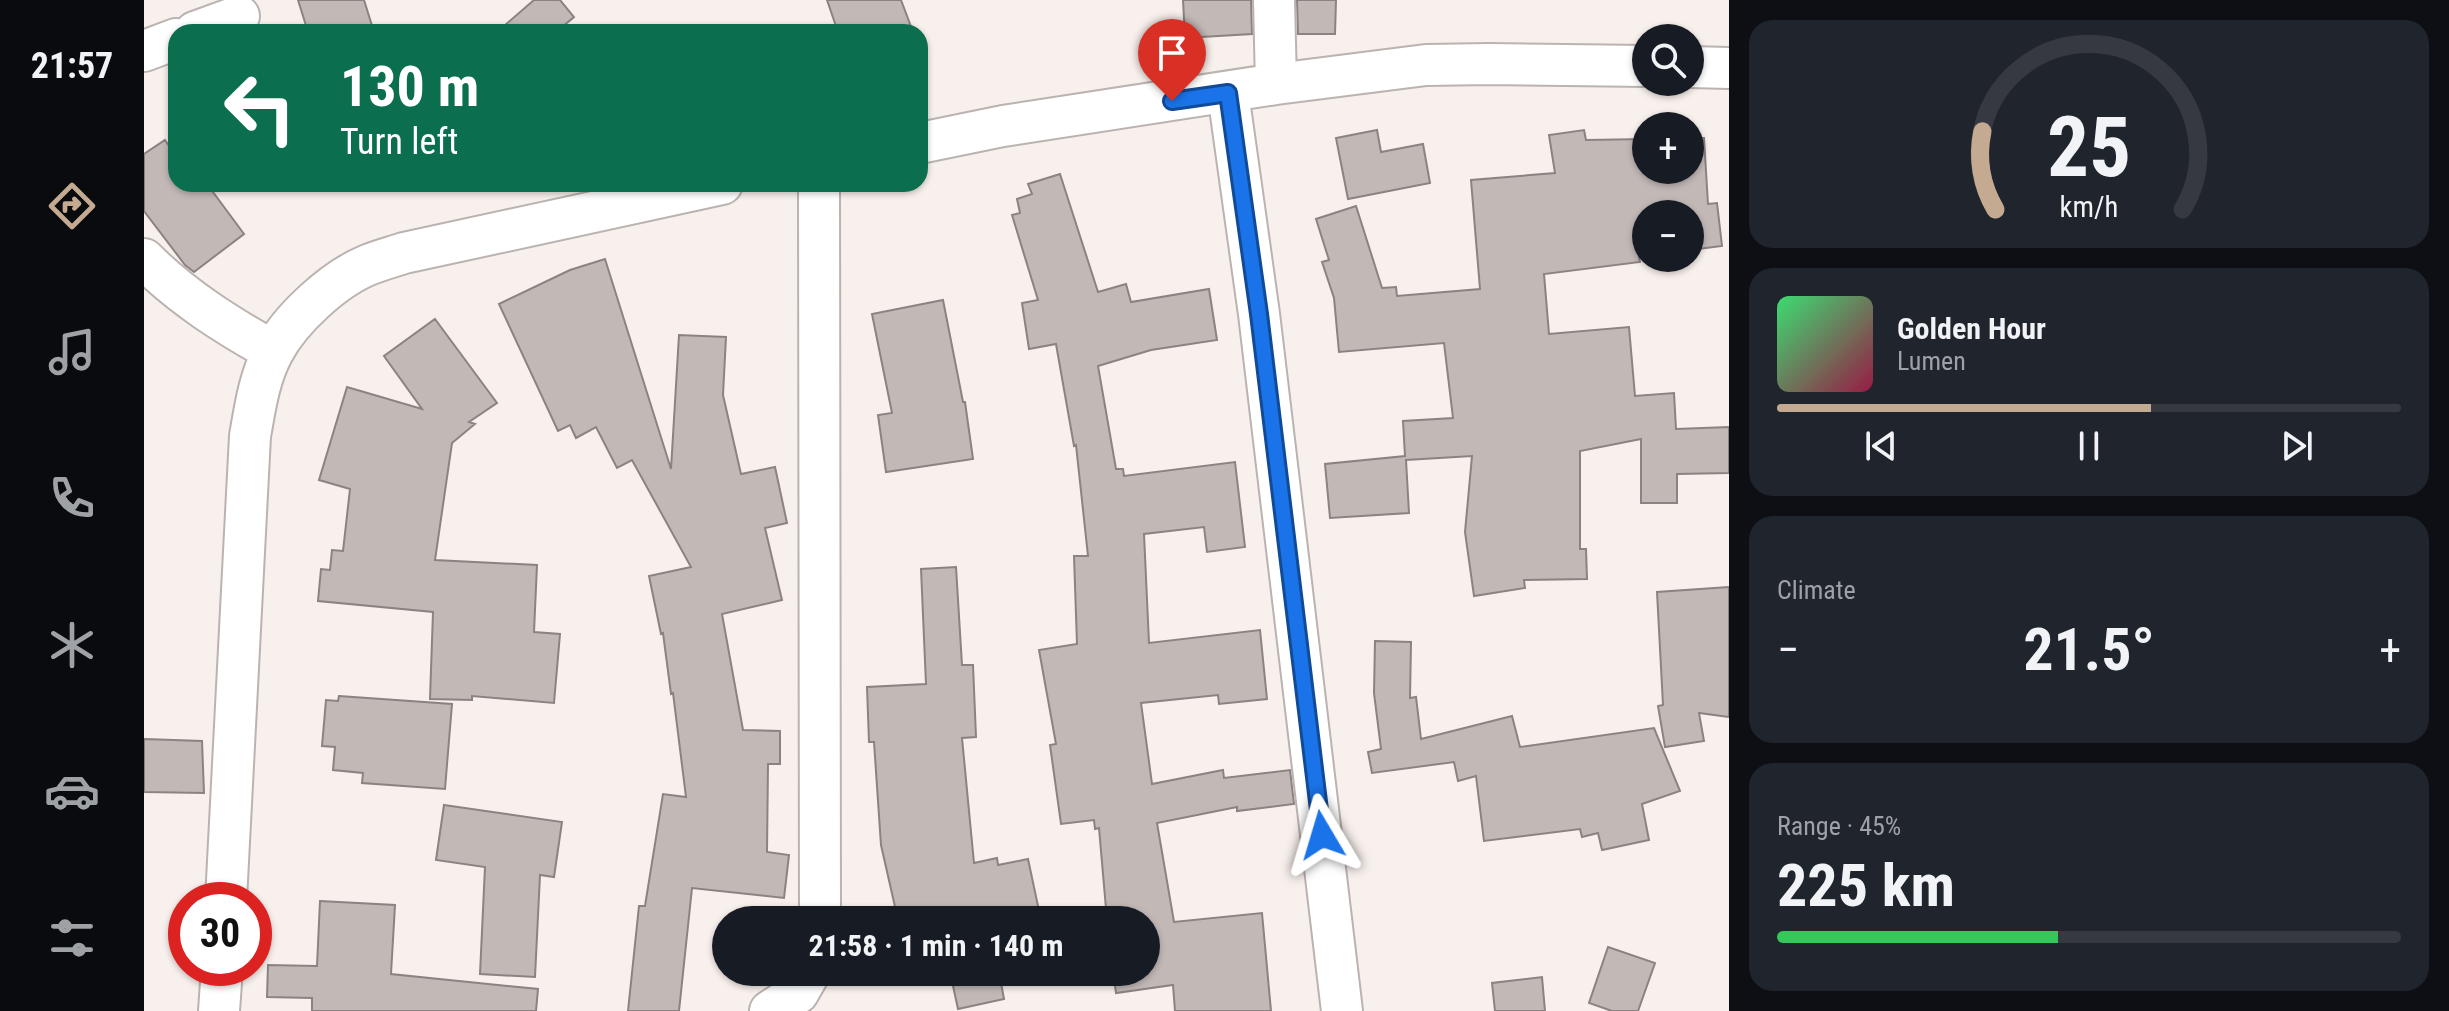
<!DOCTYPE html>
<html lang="en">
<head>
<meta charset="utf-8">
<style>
  body { margin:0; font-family:"Roboto Condensed",sans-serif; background:#20242c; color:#f1f3f6; height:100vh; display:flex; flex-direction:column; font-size:30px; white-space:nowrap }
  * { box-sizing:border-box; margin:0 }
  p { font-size:26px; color:#9ea1a6 }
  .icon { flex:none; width:44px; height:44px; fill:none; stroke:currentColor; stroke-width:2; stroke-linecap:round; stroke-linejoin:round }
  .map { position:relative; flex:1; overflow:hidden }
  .panel { display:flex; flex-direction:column; gap:20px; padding:20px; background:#0d0f14; width:720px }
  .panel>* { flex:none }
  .banner { position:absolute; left:24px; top:24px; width:760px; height:168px; border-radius:24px; box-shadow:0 2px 6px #0004; background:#0b6e4f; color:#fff; overflow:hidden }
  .tools { position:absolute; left:1488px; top:24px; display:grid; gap:16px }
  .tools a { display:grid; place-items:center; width:72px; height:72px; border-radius:50%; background:#171b24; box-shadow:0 2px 6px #0004; font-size:40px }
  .speed { position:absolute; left:24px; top:882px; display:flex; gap:16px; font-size:40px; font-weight:700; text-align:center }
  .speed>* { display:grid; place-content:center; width:104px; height:104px; border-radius:50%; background:#171b24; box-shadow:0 2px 6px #0004; line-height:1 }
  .speed .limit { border:12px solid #d22; background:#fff; color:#111 }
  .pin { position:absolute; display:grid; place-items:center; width:68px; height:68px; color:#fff; margin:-82px -34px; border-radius:50% 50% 50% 0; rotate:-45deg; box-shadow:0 0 8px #0007 }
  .pin .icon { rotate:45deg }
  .me { position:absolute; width:88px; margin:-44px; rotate:353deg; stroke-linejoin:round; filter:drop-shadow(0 0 6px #0008) }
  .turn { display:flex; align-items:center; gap:28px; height:168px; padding:0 40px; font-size:36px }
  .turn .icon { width:104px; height:104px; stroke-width:2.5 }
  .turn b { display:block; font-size:56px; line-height:68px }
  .big { font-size:60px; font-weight:700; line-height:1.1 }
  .panel .tile { flex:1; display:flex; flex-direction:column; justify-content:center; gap:12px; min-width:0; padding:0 28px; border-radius:24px; background:#20242c }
  .panel .dial { align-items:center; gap:0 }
  .dial svg { height:208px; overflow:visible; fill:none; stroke:#363941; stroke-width:7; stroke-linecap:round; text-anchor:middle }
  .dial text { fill:#f1f3f6; stroke:none }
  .song { display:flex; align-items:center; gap:24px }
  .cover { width:96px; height:96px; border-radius:12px; background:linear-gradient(135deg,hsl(140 70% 55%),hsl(340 70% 35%)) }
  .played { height:8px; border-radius:4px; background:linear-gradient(90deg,#c5aa92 60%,#363941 60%) }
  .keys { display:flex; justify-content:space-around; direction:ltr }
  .heat { display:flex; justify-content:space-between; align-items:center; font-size:44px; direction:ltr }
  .charge { height:12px; border-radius:6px; background:linear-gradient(90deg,#34c759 45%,#363941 0) }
  .trip { position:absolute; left:568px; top:906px; width:448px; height:80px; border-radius:40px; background:#171b24; box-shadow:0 2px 6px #0004; font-weight:700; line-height:80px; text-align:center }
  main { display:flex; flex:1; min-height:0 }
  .dock { display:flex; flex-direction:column; width:144px; justify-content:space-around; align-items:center; background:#090b0e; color:#9ea1a6 }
  .dock .icon { width:56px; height:56px }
  .dock .active { color:#c5aa92 }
  .dock b { font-size:36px; color:#f1f3f6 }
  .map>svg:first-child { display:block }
  .building { fill:#c2b9b7; stroke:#8b8381; stroke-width:2 }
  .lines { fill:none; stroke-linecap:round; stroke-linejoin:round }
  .minor-casing { stroke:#bbb3b0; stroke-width:44 }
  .minor { stroke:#fff; stroke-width:40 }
  .route-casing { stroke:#114b97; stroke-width:20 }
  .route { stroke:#1a73e8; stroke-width:14 }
</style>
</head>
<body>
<main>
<nav class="dock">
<b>21:57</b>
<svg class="icon active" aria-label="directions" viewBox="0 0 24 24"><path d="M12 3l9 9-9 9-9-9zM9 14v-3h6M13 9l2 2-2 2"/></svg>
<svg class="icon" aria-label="music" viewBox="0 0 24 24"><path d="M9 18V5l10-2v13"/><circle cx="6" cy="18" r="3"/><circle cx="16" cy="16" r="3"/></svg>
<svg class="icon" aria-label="phone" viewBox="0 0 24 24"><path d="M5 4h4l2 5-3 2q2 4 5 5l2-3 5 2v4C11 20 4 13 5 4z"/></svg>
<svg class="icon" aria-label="climate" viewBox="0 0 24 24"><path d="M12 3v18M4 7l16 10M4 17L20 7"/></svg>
<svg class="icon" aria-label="car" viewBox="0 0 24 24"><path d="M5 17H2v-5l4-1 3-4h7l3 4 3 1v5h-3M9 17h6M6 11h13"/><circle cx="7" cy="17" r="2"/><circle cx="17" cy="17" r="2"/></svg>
<svg class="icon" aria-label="filters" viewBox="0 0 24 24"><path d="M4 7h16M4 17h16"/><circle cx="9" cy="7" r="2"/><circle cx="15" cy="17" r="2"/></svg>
</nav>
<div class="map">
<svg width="1585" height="1011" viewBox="0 0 1585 1011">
  <rect width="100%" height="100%" fill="#f8f0ec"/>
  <path class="building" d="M 154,0 L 220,0 L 230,32 L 164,32 Z
    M 390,0 L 416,0 L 430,17 L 412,32 L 353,32 Z
    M 683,0 L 757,0 L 769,32 L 694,32 Z
    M 1039,0 L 1107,0 L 1108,34 L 1041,38 Z
    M 1153,0 L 1192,0 L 1191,34 L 1154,34 Z
    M 1233,130 L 1237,152 L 1279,144 L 1286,183 L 1204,199 L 1192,138 Z
    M 1440,130 L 1442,140 L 1502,139 L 1502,170 L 1546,170 L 1546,138 L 1560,138 L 1564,204 L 1573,203 L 1578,246 L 1546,250 L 1546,214 L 1502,214 L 1502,256 L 1495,257 L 1496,262 L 1400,274 L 1405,334 L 1485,327 L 1491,396 L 1530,393 L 1532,429 L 1585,427 L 1585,473 L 1533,474 L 1533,503 L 1497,503 L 1497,439 L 1436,451 L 1436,549 L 1442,549 L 1443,579 L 1380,580 L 1381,588 L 1330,596 L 1321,532 L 1328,456 L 1262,460 L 1265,513 L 1186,518 L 1181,464 L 1261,456 L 1259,421 L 1309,418 L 1300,343 L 1195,352 L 1190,298 L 1178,262 L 1185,260 L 1172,219 L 1212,206 L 1238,288 L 1252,287 L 1253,296 L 1336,289 L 1327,180 L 1411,173 L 1405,135 Z
    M 21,140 L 32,156 L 32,184 L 63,184 L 100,234 L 50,272 L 41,265 L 0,211 L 0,154 Z
    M 916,174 L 954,292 L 982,284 L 987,302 L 1065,289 L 1073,340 L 1007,350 L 954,366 L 972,469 L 979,469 L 980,476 L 1091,462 L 1101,547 L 1063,552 L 1060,527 L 1000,534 L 1005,643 L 1116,630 L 1123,699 L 1075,704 L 1074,695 L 997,703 L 1008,784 L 1079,770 L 1080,778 L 1146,770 L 1150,804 L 1093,811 L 1093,807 L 1013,823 L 1030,922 L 1118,913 L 1127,1011 L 1031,1011 L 1029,985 L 972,993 L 969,972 L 1002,972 L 1002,920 L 963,920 L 955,828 L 951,829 L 950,820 L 917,824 L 906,745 L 912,744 L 895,650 L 933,644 L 930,556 L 944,556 L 932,445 L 930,446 L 912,344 L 885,349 L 878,303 L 894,300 L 868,215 L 876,213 L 873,199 L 888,194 L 884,184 Z
    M 461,259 L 527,469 L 535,335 L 582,337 L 579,395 L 597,474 L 631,467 L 643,523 L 621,528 L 638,600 L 578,614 L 599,730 L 636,731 L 636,764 L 624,764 L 623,852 L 645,855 L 640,898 L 548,888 L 535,1011 L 484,1011 L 495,906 L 501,906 L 519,794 L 542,797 L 529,693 L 527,694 L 519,633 L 517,634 L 505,576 L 547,567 L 488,460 L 473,468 L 452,427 L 432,438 L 426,425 L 414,431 L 355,304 L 426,270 Z
    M 799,300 L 819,402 L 821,402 L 829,459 L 742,472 L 734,415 L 748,413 L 728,314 Z
    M 291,319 L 353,403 L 325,422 L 331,424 L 308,443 L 291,560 L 393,565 L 390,632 L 416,634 L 410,703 L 328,696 L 328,700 L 286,699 L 289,612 L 174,601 L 177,569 L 186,570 L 188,550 L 199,551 L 206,489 L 175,480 L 203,387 L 278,409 L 240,356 Z
    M 812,567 L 818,665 L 829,665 L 832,737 L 818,738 L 830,863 L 853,858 L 854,865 L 884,859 L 897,920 L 754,920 L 737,845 L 730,742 L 725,742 L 723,687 L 782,684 L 777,569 Z
    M 1585,587 L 1585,717 L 1555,713 L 1560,741 L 1521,747 L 1514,706 L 1519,705 L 1513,592 Z
    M 1231,641 L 1267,642 L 1266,698 L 1272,697 L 1277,739 L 1368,716 L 1376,747 L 1510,728 L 1536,791 L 1498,804 L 1505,840 L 1458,850 L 1454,833 L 1438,837 L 1436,829 L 1340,841 L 1332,776 L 1314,781 L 1310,762 L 1228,773 L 1224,752 L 1237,749 L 1230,693 Z
    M 195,696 L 308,704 L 301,789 L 218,783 L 219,773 L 189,770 L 191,747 L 178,746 L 182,700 L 194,701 Z
    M 0,739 L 58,741 L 60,793 L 0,792 Z
    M 300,805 L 418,822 L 410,877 L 396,875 L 391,977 L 336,974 L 341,867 L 292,860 Z
    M 176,901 L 251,905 L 247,974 L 394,989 L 392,1011 L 168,1011 L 168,998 L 123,997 L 124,965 L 173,966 Z
    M 1464,947 L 1511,963 L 1494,1011 L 1468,1011 L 1445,1003 Z
    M 806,972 L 855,972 L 860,999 L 814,1009 Z
    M 1398,977 L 1401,1011 L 1351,1011 L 1348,983 Z"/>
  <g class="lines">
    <defs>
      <path id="minor" d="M 1130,0 L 1132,84
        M 51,32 L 95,16
        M 0,51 L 32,39
        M 1546,67 L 1585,68
        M 1084,93 L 1115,314 L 1198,1011
        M 776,143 L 859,126 L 1132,84 L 1282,65 L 1345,64 L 1502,66
        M 675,184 L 676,920
        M 0,259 C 38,297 82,325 129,351
        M 82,900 L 106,436 C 111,408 115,378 129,352 C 146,319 190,279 224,265 C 236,260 248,257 260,253 L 578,184
        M 75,1011 L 78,968
        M 626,1011 L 654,993 L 666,972"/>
    </defs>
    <use href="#minor" class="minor-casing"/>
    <use href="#minor" class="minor"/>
  </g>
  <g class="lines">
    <defs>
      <path id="route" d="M 1028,101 L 1084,93 L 1115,314 L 1178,835"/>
    </defs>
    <use href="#route" class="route-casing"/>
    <use href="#route" class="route"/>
  </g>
</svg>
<div class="tools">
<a><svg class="icon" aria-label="search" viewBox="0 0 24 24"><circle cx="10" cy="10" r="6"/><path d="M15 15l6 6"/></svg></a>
<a>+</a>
<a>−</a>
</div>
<div class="speed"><div class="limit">30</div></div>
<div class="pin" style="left:1028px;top:101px;background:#d93025"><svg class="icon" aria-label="arrive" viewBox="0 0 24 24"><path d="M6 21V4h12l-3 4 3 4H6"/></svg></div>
<svg class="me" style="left:1178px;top:835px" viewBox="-20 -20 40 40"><path d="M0-17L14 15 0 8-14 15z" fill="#1a73e8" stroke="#fff" stroke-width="4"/></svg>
<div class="trip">21:58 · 1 min · 140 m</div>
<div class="banner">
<div class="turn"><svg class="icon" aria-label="left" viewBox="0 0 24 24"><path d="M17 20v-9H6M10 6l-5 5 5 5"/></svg><div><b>130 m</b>Turn left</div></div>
</div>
</div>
<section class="panel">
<div class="tile dial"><svg viewBox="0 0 100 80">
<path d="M14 69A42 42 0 1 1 86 69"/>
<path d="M14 69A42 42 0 0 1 9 39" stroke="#c5aa92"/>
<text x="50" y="56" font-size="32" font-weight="700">25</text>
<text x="50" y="72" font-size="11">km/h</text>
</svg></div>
<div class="tile">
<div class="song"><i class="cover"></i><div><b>Golden Hour</b><p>Lumen</p></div></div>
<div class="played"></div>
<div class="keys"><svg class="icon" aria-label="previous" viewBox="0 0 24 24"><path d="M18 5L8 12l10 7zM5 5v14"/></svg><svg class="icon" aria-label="pause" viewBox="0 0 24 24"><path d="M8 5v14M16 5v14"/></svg><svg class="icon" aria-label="next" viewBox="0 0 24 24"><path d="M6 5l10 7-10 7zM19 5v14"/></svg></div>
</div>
<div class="tile"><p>Climate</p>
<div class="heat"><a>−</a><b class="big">21.5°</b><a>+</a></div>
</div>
<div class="tile"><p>Range · 45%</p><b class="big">225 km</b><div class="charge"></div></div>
</section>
</main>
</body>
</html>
